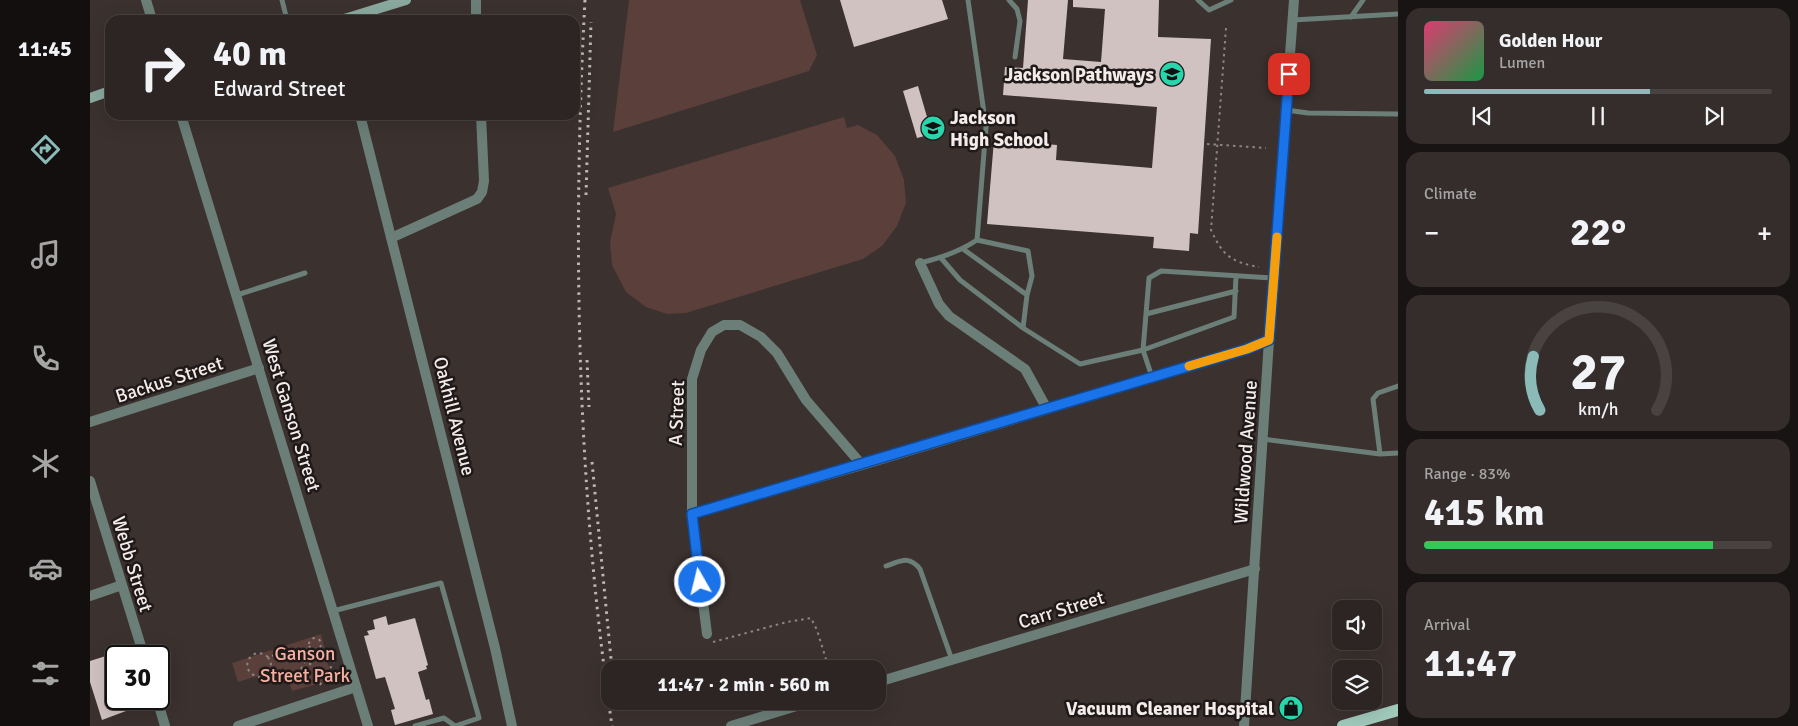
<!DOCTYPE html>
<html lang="en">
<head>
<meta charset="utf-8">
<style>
  body { margin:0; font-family:Signika,sans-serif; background:#342d2b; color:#f1f3f6; height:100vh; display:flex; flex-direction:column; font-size:19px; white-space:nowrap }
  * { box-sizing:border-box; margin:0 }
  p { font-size:16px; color:#a6a5a6 }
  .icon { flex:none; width:28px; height:28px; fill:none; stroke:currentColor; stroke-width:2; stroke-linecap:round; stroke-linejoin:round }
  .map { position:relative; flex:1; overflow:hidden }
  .sheet { display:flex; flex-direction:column; gap:8px; padding:8px; background:#181413; width:400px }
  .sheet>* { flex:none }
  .banner { position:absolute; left:15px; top:15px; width:475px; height:105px; border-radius:15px; box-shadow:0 5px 20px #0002,0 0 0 1px #484241; background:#2c2523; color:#f1f3f6; overflow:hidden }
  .fabs { position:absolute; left:1242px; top:600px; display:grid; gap:10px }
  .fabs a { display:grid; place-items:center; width:50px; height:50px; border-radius:10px; background:#2c2523; box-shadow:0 5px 20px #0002,0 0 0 1px #484241; font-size:25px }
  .speed { position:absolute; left:15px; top:645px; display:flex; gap:10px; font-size:25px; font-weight:700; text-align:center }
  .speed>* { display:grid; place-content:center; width:65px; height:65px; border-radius:50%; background:#2c2523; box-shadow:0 5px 20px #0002,0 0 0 1px #484241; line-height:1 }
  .speed .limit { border:2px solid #111; border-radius:8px; background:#fff; color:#111 }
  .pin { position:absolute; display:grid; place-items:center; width:42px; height:42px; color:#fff; margin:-21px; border-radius:10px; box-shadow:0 2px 8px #0006 }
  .me { position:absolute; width:55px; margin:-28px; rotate:352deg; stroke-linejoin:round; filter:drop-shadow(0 0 4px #0008) }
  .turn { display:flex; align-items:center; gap:18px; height:105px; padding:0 25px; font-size:22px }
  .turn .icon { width:65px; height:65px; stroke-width:2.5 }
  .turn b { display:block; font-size:35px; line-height:42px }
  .big { font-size:38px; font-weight:700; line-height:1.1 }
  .sheet .tile { flex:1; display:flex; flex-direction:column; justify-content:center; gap:8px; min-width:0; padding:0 18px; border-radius:15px; background:#342d2b }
  .sheet .dial { align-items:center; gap:0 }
  .dial svg { height:130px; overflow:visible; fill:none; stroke:#484241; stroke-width:7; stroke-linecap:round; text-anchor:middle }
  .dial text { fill:#f1f3f6; stroke:none }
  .song { display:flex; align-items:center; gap:15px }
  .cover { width:60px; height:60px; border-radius:8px; background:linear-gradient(135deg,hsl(340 70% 55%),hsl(140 70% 35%)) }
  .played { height:5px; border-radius:2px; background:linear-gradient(90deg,#8bbbb9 65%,#484241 65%) }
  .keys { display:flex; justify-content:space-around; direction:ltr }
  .heat { display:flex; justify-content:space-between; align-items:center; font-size:28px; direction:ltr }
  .charge { height:8px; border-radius:4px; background:linear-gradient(90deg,#34c759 83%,#484241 0) }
  .trip { position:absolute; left:511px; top:660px; width:285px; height:50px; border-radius:15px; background:#2c2523; box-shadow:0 5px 20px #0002,0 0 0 1px #484241; font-weight:700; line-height:50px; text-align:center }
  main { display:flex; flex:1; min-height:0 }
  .dock { display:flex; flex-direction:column; width:90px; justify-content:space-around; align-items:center; background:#120f0e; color:#a6a5a6 }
  .dock .icon { width:35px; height:35px }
  .dock .active { color:#8bbbb9 }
  .dock b { font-size:22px; color:#f1f3f6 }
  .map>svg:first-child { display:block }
  .green { fill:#5a3f3a }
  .building { fill:#d0c2c0 }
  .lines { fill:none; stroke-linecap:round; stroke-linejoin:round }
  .path { stroke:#8e8583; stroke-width:2; stroke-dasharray:2.5 4; stroke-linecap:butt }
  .service { stroke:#6b7f78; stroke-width:5 }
  .minor { stroke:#6b7f78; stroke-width:10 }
  .tertiary { stroke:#6b7f78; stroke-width:10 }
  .secondary { stroke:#8aa99e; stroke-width:10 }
  .primary { stroke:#a1cabc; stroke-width:12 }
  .rail { stroke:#bfb7b6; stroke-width:3; stroke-dasharray:2.5 5; stroke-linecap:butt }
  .route-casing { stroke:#114b97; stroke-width:12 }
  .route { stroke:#1a73e8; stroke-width:9 }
  .slow { stroke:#f59e0b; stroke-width:9 }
  .labels { text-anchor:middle; stroke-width:5; stroke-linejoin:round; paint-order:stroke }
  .poi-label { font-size:19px; font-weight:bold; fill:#f3eceb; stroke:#1f1a19; text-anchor:end }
  .street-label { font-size:19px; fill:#f3eceb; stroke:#1f1a19 }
  .park-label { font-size:19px; fill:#f7b0a1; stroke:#1f1a19 }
</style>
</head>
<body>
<main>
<nav class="dock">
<b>11:45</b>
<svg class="icon active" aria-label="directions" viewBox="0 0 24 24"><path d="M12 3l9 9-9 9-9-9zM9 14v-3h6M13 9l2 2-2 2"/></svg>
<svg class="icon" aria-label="music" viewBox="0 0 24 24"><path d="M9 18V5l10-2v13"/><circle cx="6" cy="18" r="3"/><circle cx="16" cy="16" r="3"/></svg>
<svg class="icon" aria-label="phone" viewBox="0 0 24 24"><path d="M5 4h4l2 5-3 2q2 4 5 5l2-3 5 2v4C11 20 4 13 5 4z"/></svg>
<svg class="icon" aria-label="climate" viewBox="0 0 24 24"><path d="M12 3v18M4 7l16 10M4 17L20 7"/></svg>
<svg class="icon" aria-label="car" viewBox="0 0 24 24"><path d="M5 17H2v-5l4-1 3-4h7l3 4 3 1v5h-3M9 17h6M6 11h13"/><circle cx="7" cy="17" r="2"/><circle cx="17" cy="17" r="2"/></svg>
<svg class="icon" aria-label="filters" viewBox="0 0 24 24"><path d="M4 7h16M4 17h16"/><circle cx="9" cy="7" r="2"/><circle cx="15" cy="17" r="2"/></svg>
</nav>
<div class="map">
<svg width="1308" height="726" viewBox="0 0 1308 726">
  <rect width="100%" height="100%" fill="#3b312f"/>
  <path class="green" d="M 539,0 L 710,0 L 727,55 L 719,71 L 523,132 Z
    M 754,117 L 757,128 L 768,125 L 787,135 L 805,156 L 814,180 L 816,203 L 807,226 L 792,246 L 773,259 L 596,313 L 577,314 L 556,307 L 536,292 L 522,265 L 520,242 L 526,214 L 518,188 Z
    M 231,634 L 242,680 L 202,691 L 194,668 L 148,682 L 142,663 Z"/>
  <path class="building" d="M 750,0 L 852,0 L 858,19 L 764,47 Z
    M 938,0 L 978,0 L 973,59 L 1011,62 L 1015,9 L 983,7 L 983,0 L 1069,0 L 1068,37 L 1121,39 L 1108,234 L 1100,233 L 1099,251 L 1063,248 L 1064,237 L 897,224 L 904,140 L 967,145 L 966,160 L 1062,168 L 1067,107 L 913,95 L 915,67 L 933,68 Z
    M 828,86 L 842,134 L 827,138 L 813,91 Z
    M 296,616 L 298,625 L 325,618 L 338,665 L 336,666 L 337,669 L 328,672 L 336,700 L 339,699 L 343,714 L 305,725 L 301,710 L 305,709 L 295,677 L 286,679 L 274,636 L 279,635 L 277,631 L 285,629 L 283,620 Z
    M 19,655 L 26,686 L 26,701 L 32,699 L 36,711 L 12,720 L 0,682 L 0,661 Z"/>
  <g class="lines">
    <path class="path" d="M 1136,28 L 1121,230 C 1133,256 1141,262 1169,267
      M 1117,144 L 1176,148
      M219 644a6 6 0 1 1 12 0a6 6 0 1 1-12 0Z
      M 623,642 L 697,622 L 721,618 L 727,630 L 739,669
      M 178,657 L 181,664 L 177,675 L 169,677 C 146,672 161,643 178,657 C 202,649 217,663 237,674
      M 211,669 L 222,649
      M 230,685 L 244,662"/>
    <path class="service" d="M 192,0 L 197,20
      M 919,0 L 927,9 L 930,21 L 925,57
      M 1108,0 L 1119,10 L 1141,0
      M 1261,17 L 1273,0
      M 1203,20 L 1308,14
      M 1196,110 L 1218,113 L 1308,114
      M 887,240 L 938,251 L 942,276 L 937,295 L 933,328
      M 873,249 L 937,295
      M 851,258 L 870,280 L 933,328 L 990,364 L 1053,350 L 1059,278 L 1071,271 L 1183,278
      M 830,263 C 851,258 869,252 887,240 L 896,127 L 878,0
      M 147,295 L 215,273
      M 1056,314 L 1146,291
      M 1062,377 L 1053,350 L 1144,317 L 1146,276
      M 1173,439 L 1290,454 L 1283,399 L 1288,393 L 1308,386
      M 1290,454 L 1308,453
      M 796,566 C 811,561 819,555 830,569 L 862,660
      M 243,611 L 351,583 L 389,718 L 365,726 L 354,718 L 325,726"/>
    <path class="minor" d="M 386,0 L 386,20
      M 270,115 L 405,648 L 422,726
      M 301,238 L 387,199 L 392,192 L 394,181 L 391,115
      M 830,263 L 849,304 L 859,316 L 935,369 L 957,409
      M 0,422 L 169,368
      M 0,481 L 54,656
      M 602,514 L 772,465 L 1157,349 L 1179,340
      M 0,596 L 32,585
      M 617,634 L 602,514 L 602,379 L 611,350 L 622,332 L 634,325 L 650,325 L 671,337 L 687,353 L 716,400 L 772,465
      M 788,682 L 1165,569
      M 67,699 L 75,726
      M 148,726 L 266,687
      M 641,726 L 723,701"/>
    <path class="tertiary" d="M 56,0 L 62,20
      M 91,115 L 278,726
      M 1154,726 L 1179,340 L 1204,0"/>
    <path class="secondary" d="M 251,20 L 316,0
      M 0,98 L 20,91"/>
    <path class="primary" d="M 1253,726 L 1308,710"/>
    <path class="rail" d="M 495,0 C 482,242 487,486 522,726
      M 496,195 L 501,22
      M 497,360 L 499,407
      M 502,462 L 522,669"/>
  </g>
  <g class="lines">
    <defs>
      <path id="route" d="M 610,582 L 602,514 L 1157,349 L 1179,340 L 1199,74"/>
    </defs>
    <use href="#route" class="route-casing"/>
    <use href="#route" class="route"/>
    <path class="slow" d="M 1099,366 L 1157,349 L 1179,340 L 1187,237"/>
  </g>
  <defs>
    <symbol id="school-disc" viewBox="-11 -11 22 22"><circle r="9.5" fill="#2ad5ac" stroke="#1f1a19"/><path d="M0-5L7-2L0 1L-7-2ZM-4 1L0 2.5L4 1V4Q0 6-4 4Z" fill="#111"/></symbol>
    <symbol id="shop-disc" viewBox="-11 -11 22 22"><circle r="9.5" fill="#2ad5ac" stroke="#1f1a19"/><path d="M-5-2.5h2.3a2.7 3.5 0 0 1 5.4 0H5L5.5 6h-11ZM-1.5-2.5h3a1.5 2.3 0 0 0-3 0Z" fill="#111"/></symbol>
  </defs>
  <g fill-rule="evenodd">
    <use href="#school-disc" x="1068" y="60" width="28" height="28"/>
    <use href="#school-disc" x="829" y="114" width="28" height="28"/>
    <use href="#shop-disc" x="1187" y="694" width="28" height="28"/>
  </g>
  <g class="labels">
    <g class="poi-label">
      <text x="1064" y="81">Jackson Pathways</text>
      <text x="860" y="124" text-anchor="start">Jackson<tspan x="860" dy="22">High School</tspan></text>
      <text x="1184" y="715">Vacuum Cleaner Hospital</text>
    </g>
    <g class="street-label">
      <text transform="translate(79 379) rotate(-18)" y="7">Backus Street</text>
      <text transform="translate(586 413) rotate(-88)" y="7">A Street</text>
      <text transform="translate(202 415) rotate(73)" y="7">West Ganson Street</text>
      <text transform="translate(365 416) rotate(76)" y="7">Oakhill Avenue</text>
      <text transform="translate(1155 452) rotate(-86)" y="7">Wildwood Avenue</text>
      <text transform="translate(43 564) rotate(73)" y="7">Webb Street</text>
      <text transform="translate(971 609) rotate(-17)" y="7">Carr Street</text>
    </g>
    <g class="park-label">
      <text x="215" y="660">Ganson<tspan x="215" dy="22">Street Park</tspan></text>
    </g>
  </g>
</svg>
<div class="fabs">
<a><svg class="icon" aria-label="sound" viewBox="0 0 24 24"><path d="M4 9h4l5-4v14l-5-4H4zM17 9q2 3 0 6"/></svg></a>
<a><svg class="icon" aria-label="layers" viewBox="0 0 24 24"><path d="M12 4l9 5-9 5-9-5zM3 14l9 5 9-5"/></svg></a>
</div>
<div class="speed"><div class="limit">30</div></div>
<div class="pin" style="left:1199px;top:74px;background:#d93025"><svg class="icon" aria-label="arrive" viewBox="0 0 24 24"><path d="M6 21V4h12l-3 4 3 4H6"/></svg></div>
<svg class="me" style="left:610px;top:582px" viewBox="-20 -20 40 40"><circle r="17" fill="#1a73e8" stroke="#fff" stroke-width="3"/><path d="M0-11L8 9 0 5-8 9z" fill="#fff"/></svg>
<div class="trip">11:47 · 2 min · 560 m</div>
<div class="banner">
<div class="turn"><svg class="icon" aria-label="right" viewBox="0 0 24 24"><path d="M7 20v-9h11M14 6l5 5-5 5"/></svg><div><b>40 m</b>Edward Street</div></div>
</div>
</div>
<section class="sheet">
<div class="tile">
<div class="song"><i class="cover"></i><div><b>Golden Hour</b><p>Lumen</p></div></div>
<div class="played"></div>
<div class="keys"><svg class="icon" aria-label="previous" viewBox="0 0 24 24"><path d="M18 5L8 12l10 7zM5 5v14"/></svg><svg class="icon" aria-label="pause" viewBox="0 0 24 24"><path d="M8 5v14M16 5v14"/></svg><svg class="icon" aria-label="next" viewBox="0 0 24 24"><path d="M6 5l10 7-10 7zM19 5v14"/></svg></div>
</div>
<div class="tile"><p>Climate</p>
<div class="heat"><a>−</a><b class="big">22°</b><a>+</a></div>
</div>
<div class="tile dial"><svg viewBox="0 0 100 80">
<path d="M14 69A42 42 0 1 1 86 69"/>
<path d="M14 69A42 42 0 0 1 10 36" stroke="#8bbbb9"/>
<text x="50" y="56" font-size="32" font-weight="700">27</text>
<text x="50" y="72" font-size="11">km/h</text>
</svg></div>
<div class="tile"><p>Range · 83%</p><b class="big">415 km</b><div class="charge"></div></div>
<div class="tile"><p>Arrival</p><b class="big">11:47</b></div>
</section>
</main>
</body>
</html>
